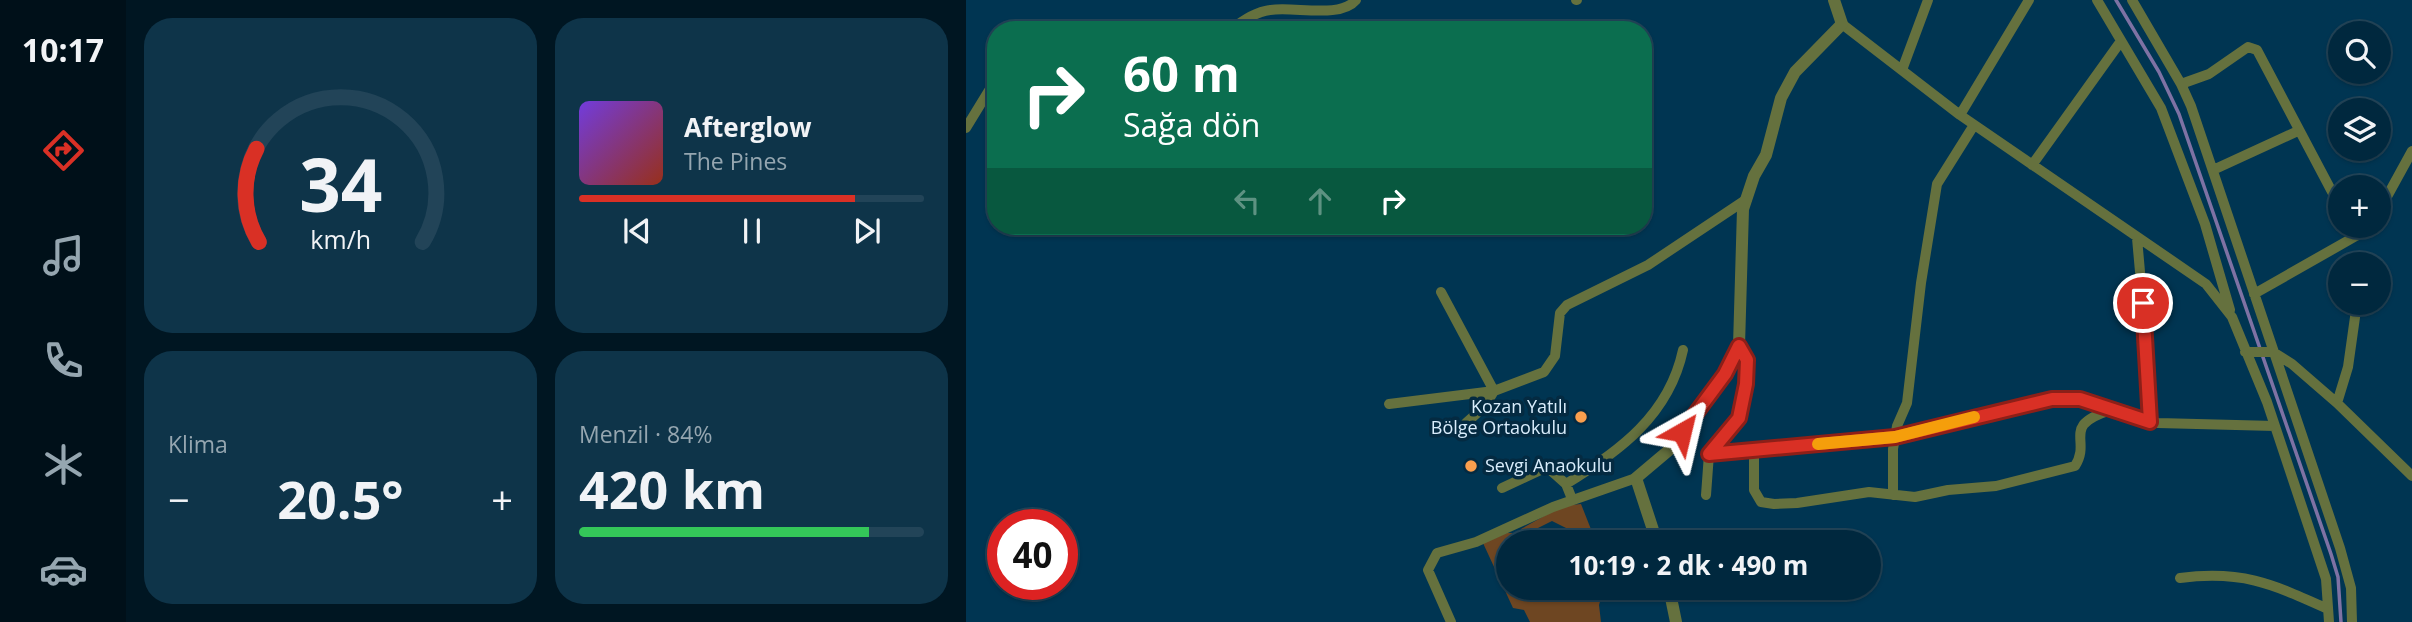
<!DOCTYPE html>
<html lang="tr">
<head>
<meta charset="utf-8">
<style>
  body { margin:0; font-family:"Open Sans",sans-serif; background:#0e3449; color:#f1f3f6; height:100vh; display:flex; flex-direction:column; font-size:26px; white-space:nowrap }
  * { box-sizing:border-box; margin:0 }
  p { font-size:23px; color:#95a6b0 }
  .icon { flex:none; width:38px; height:38px; fill:none; stroke:currentColor; stroke-width:2; stroke-linecap:round; stroke-linejoin:round }
  .map { position:relative; flex:1; overflow:hidden }
  .side { display:flex; flex-direction:column; gap:18px; padding:18px; background:#001622; width:840px }
  .side>* { flex:none }
  .guide { position:absolute; left:21px; top:21px; width:665px; height:214px; border-radius:28px; box-shadow:0 2px 5px #0004,0 0 0 2px #224458; background:#0b6e4f; color:#fff; overflow:hidden }
  .fabs { position:absolute; left:1362px; top:21px; display:grid; gap:14px }
  .fabs a { display:grid; place-items:center; width:63px; height:63px; border-radius:50%; background:#00283e; box-shadow:0 2px 5px #0004,0 0 0 2px #224458; font-size:35px }
  .speed { position:absolute; left:21px; top:509px; display:flex; gap:14px; font-size:35px; font-weight:700; text-align:center }
  .speed>* { display:grid; place-content:center; width:91px; height:91px; border-radius:50%; background:#00283e; box-shadow:0 2px 5px #0004,0 0 0 2px #224458; line-height:1 }
  .speed .limit { border:10px solid #d22; background:#fff; color:#111 }
  .pin { position:absolute; display:grid; place-items:center; width:60px; height:60px; color:#fff; margin:-30px; border:4px solid #fff; border-radius:50%; box-shadow:0 2px 7px #0007 }
  .me { position:absolute; width:77px; margin:-38px; rotate:37deg; stroke-linejoin:round; filter:drop-shadow(0 0 5px #0008) }
  .turn { display:flex; align-items:center; gap:24px; height:147px; padding:0 21px; font-size:32px }
  .turn .icon { width:91px; height:91px; stroke-width:2.5 }
  .turn b { display:block; font-size:49px; line-height:60px }
  .lanes { display:flex; align-items:center; height:66px; padding:0 21px; background:#0003; justify-content:center; gap:35px; direction:ltr }
  .lanes .off { opacity:.35 }
  .big { font-size:52px; font-weight:700; line-height:1.1 }
  .side .card { flex:1; display:flex; flex-direction:column; justify-content:center; gap:10px; min-width:0; padding:0 24px; border-radius:28px; background:#0e3449 }
  .side .dial { align-items:center; gap:0 }
  .dial svg { height:182px; overflow:visible; fill:none; stroke:#224458; stroke-width:7; stroke-linecap:round; text-anchor:middle }
  .dial text { fill:#f1f3f6; stroke:none }
  .song { display:flex; align-items:center; gap:21px }
  .cover { width:84px; height:84px; border-radius:10px; background:linear-gradient(135deg,hsl(260 70% 55%),hsl(10 70% 35%)) }
  .played { height:7px; border-radius:4px; background:linear-gradient(90deg,#d93025 80%,#224458 80%) }
  .keys { display:flex; justify-content:space-around; direction:ltr }
  .heat { display:flex; justify-content:space-between; align-items:center; font-size:38px; direction:ltr }
  .charge { height:10px; border-radius:5px; background:linear-gradient(90deg,#34c759 84%,#224458 0) }
  .side .tiles { flex:1; display:grid; gap:18px; grid-template-columns:repeat(2,1fr) }
  .trip { position:absolute; left:530px; top:530px; width:385px; height:70px; border-radius:35px; background:#00283e; box-shadow:0 2px 5px #0004,0 0 0 2px #224458; font-weight:700; line-height:70px; text-align:center }
  main { display:flex; flex:1; min-height:0 }
  .dock { display:flex; flex-direction:column; width:126px; justify-content:space-around; align-items:center; background:#001019; color:#95a6b0 }
  .dock .icon { width:49px; height:49px }
  .dock .current { color:#d93025 }
  .dock b { font-size:32px; color:#f1f3f6 }
  .map>svg:first-child { display:block }
  .green { fill:#6e4622 }
  .lines { fill:none; stroke-linecap:round; stroke-linejoin:round }
  .stream { stroke:#7e72a4; stroke-width:3.5 }
  .minor { stroke:#65713e; stroke-width:10 }
  .tertiary { stroke:#65713e; stroke-width:12 }
  .route-casing { stroke:#8d1f18; stroke-width:18 }
  .route { stroke:#d93025; stroke-width:12 }
  .slow { stroke:#f59e0b; stroke-width:12 }
  .poi-dot { fill:#fa9f4e; stroke:#042a41; stroke-width:2.5 }
  .labels { text-anchor:middle; stroke-width:7; stroke-linejoin:round; paint-order:stroke }
  .poi-label { font-size:18px; fill:#d9edfc; stroke:#042a41; text-anchor:end }
</style>
</head>
<body>
<main>
<nav class="dock">
<b>10:17</b>
<svg class="icon current" aria-label="directions" viewBox="0 0 24 24"><path d="M12 3l9 9-9 9-9-9zM9 14v-3h6M13 9l2 2-2 2"/></svg>
<svg class="icon" aria-label="music" viewBox="0 0 24 24"><path d="M9 18V5l10-2v13"/><circle cx="6" cy="18" r="3"/><circle cx="16" cy="16" r="3"/></svg>
<svg class="icon" aria-label="phone" viewBox="0 0 24 24"><path d="M5 4h4l2 5-3 2q2 4 5 5l2-3 5 2v4C11 20 4 13 5 4z"/></svg>
<svg class="icon" aria-label="climate" viewBox="0 0 24 24"><path d="M12 3v18M4 7l16 10M4 17L20 7"/></svg>
<svg class="icon" aria-label="car" viewBox="0 0 24 24"><path d="M5 17H2v-5l4-1 3-4h7l3 4 3 1v5h-3M9 17h6M6 11h13"/><circle cx="7" cy="17" r="2"/><circle cx="17" cy="17" r="2"/></svg>
</nav>
<section class="side">
<div class="tiles">
<div class="card dial"><svg viewBox="0 0 100 80">
<path d="M14 69A42 42 0 1 1 86 69"/>
<path d="M14 69A42 42 0 0 1 13 28" stroke="#d93025"/>
<text x="50" y="56" font-size="32" font-weight="700">34</text>
<text x="50" y="72" font-size="11">km/h</text>
</svg></div>
<div class="card">
<div class="song"><i class="cover"></i><div><b>Afterglow</b><p>The Pines</p></div></div>
<div class="played"></div>
<div class="keys"><svg class="icon" aria-label="previous" viewBox="0 0 24 24"><path d="M18 5L8 12l10 7zM5 5v14"/></svg><svg class="icon" aria-label="pause" viewBox="0 0 24 24"><path d="M8 5v14M16 5v14"/></svg><svg class="icon" aria-label="next" viewBox="0 0 24 24"><path d="M6 5l10 7-10 7zM19 5v14"/></svg></div>
</div>
<div class="card"><p>Klima</p>
<div class="heat"><a>−</a><b class="big">20.5°</b><a>+</a></div>
</div>
<div class="card"><p>Menzil · 84%</p><b class="big">420 km</b><div class="charge"></div></div>
</div>
</section>
<div class="map">
<svg width="1446" height="622" viewBox="0 0 1446 622">
  <rect width="100%" height="100%" fill="#003552"/>
  <path class="green" d="M 615,504 L 630,542 L 609,542 L 602,529 L 586,521 L 564,532 L 568,542 L 561,542 L 555,529 L 596,506 Z
    M 541,533 L 546,533 L 551,542 L 542,542 L 542,588 L 569,588 L 572,591 L 578,588 L 638,588 L 633,605 L 635,622 L 564,622 L 558,610 L 547,608 L 517,543 Z"/>
  <g class="lines">
    <path class="stream" d="M 1150,0 L 1193,72 L 1213,114 L 1365,554 L 1372,577 L 1375,622"/>
    <path class="minor" d="M 610,0 L 611,0
      M 1131,0 L 1195,108 L 1239,224 L 1264,310
      M 1166,0 L 1215,84 L 1225,106 L 1374,548 L 1385,588 L 1386,622
      M 876,24 L 994,115 L 1240,284 L 1266,317 L 1301,402 L 1360,579 L 1363,622
      M 265,30 C 277,20 289,12 304,10 C 328,6 374,19 390,0
      M 936,70 L 962,0
      M 1215,84 L 1243,74 L 1282,47 L 1291,50 L 1374,207
      M 994,115 L 1063,0
      M 0,128 L 30,79
      M 1066,165 L 1155,41
      M 1247,170 L 1332,131
      M 1412,213 L 1446,151
      M 1390,236 L 1403,226
      M 1171,238 L 1183,373 L 1184,422
      M 475,292 L 528,391 L 519,406 L 500,423
      M 1288,294 L 1390,236 L 1384,226
      M 1279,352 L 1307,352 L 1326,364 L 1371,403 L 1446,476
      M 1371,403 L 1382,367 L 1391,303
      M 423,404 L 528,391 L 578,372 L 589,356 L 594,313 L 601,305 L 682,265 L 781,199
      M 788,450 L 788,490 L 795,502 L 808,504 L 831,503 L 903,492 L 949,497 L 982,490 L 1030,486 L 1109,466 C 1126,440 1094,426 1145,410
      M 743,454 L 929,437 L 1086,399 L 1114,399 L 1169,418 L 1192,423 L 1309,426
      M 536,488 L 581,467 L 600,484
      M 740,495 L 743,454 L 773,418 L 780,384 L 781,360 L 773,346
      M 927,495 L 927,449 L 931,426 L 941,403 L 955,283 L 971,184 L 1008,125
      M 606,499 L 600,484 C 654,451 703,415 717,350
      M 1214,578 C 1277,570 1306,584 1362,609
      M 485,622 L 462,570 L 471,553 L 510,542 L 587,507 L 670,478"/>
    <path class="tertiary" d="M 691,542 L 670,478 L 702,451 L 731,414 L 759,374 L 773,346 L 777,209 L 788,176 L 800,155 L 815,98 L 829,72 L 876,24 L 868,0
      M 703,588 L 710,622"/>
  </g>
  <g class="lines">
    <defs>
      <path id="route" d="M 716,432 L 759,374 L 773,346 L 781,360 L 780,384 L 773,418 L 743,454 L 929,437 L 1086,399 L 1114,399 L 1184,422 L 1177,303"/>
    </defs>
    <use href="#route" class="route-casing"/>
    <use href="#route" class="route"/>
    <path class="slow" d="M 852,444 L 929,437 L 1008,417"/>
  </g>
  <g class="poi-dot">
    <circle cx="615" cy="417" r="7"/>
    <circle cx="505" cy="466" r="7"/>
  </g>
  <g class="labels">
    <g class="poi-label">
      <text x="601" y="413">Kozan Yatılı<tspan x="601" dy="21">Bölge Ortaokulu</tspan></text>
      <text x="519" y="472" text-anchor="start">Sevgi Anaokulu</text>
    </g>
  </g>
</svg>
<div class="fabs">
<a><svg class="icon" aria-label="search" viewBox="0 0 24 24"><circle cx="10" cy="10" r="6"/><path d="M15 15l6 6"/></svg></a>
<a><svg class="icon" aria-label="layers" viewBox="0 0 24 24"><path d="M12 4l9 5-9 5-9-5zM3 14l9 5 9-5"/></svg></a>
<a>+</a>
<a>−</a>
</div>
<div class="speed"><div class="limit">40</div></div>
<div class="pin" style="left:1177px;top:303px;background:#d93025"><svg class="icon" aria-label="arrive" viewBox="0 0 24 24"><path d="M6 21V4h12l-3 4 3 4H6"/></svg></div>
<svg class="me" style="left:716px;top:432px" viewBox="-20 -20 40 40"><path d="M0-17L14 15 0 8-14 15z" fill="#d93025" stroke="#fff" stroke-width="4"/></svg>
<div class="trip">10:19 · 2 dk · 490 m</div>
<div class="guide">
<div class="turn"><svg class="icon" aria-label="right" viewBox="0 0 24 24"><path d="M7 20v-9h11M14 6l5 5-5 5"/></svg><div><b>60 m</b>Sağa dön</div></div>
<div class="lanes"><svg class="icon off" aria-label="left" viewBox="0 0 24 24"><path d="M17 20v-9H6M10 6l-5 5 5 5"/></svg><svg class="icon off" aria-label="ahead" viewBox="0 0 24 24"><path d="M12 20V5M6 11l6-6 6 6"/></svg><svg class="icon" aria-label="right" viewBox="0 0 24 24"><path d="M7 20v-9h11M14 6l5 5-5 5"/></svg></div>
</div>
</div>
</main>
</body>
</html>
